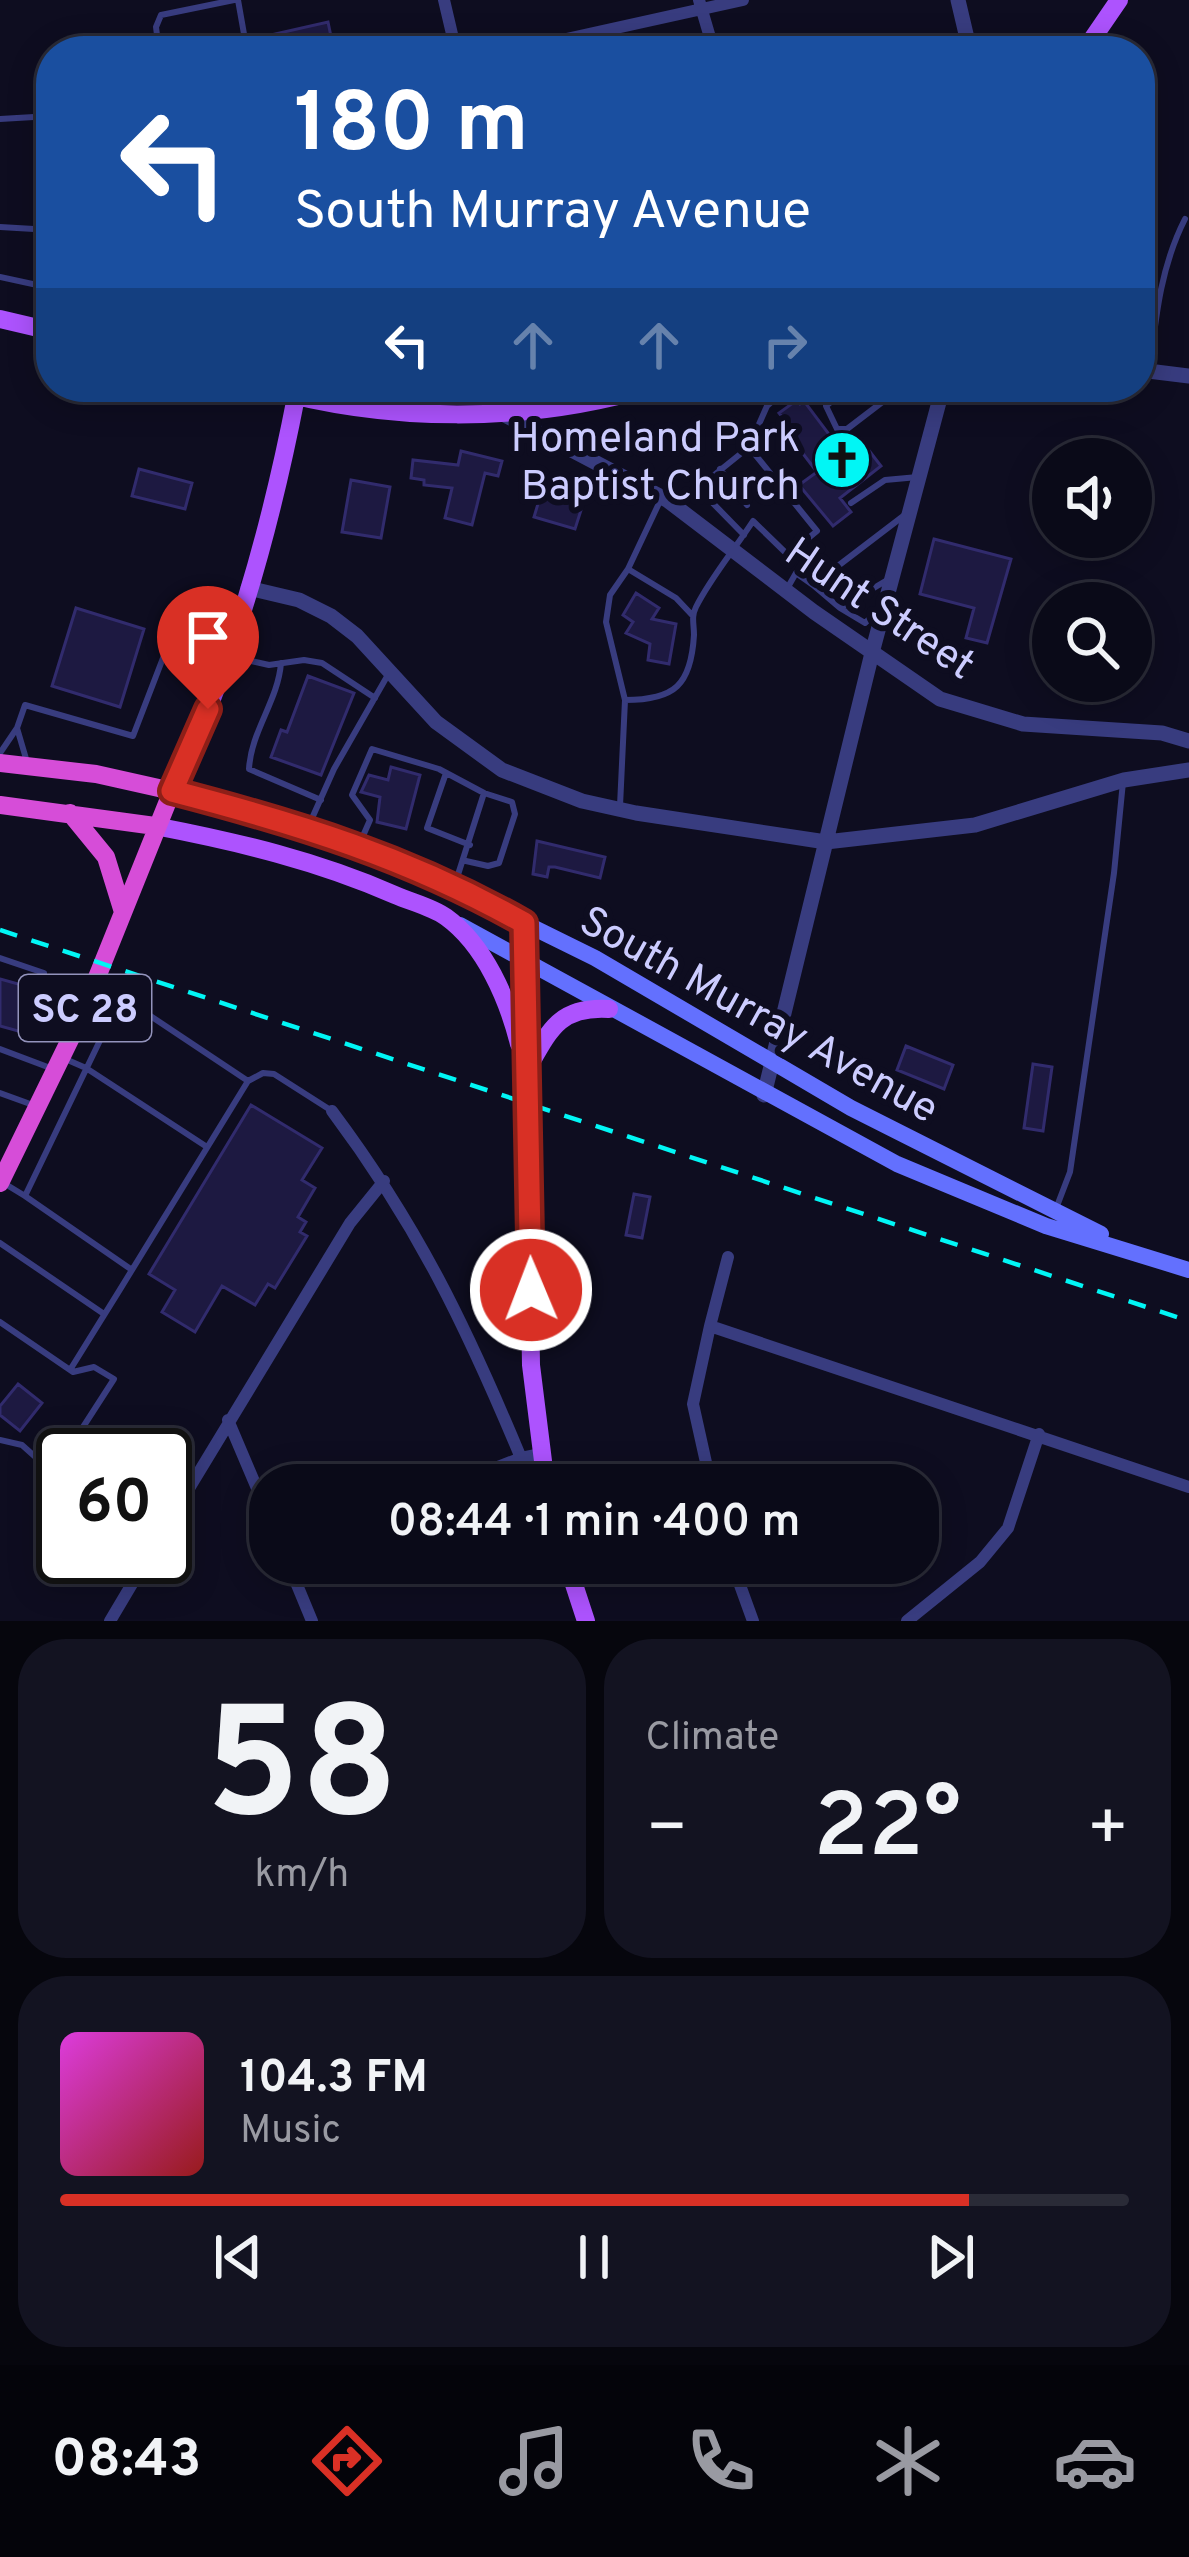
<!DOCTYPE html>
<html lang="en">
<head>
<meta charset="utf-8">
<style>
  body { margin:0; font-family:Overpass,sans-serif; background:#131321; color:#f1f3f6; height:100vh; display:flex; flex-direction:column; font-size:45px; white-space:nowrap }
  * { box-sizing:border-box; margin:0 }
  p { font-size:39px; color:#999aa2 }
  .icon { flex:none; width:66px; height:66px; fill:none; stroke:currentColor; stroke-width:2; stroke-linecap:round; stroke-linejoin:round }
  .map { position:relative; height:1621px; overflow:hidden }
  .details { display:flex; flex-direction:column; gap:18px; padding:18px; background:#06060d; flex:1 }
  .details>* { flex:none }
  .hud { position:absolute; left:36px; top:36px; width:1119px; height:366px; border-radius:48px; box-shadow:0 6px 30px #0003,0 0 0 3px #2a2b37; background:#1a4fa0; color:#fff; overflow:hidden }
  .tools { position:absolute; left:1032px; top:438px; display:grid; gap:24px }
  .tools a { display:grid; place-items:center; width:120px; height:120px; border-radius:50%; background:#0a0a18; box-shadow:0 6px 30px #0003,0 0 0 3px #2a2b37; font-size:60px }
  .speed { position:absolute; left:36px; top:1428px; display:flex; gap:24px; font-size:60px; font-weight:700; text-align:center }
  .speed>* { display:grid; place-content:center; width:156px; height:156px; border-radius:50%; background:#0a0a18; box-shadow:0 6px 30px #0003,0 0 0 3px #2a2b37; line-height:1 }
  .speed .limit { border:6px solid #111; border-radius:18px; background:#fff; color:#111 }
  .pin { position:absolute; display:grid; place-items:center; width:102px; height:102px; color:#fff; margin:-123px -51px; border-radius:50% 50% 50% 0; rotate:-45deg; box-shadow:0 0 12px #0007 }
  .pin .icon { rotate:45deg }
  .me { position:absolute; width:132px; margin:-66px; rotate:359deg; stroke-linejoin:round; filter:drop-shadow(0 0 9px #0008) }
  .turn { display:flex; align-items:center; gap:42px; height:252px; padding:0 60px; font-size:54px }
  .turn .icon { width:156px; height:156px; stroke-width:2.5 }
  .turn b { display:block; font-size:84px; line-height:102px }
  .lanes { display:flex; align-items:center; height:114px; padding:0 60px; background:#0003; justify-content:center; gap:60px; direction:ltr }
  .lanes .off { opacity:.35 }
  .big { font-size:90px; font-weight:600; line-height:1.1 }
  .details .widget { flex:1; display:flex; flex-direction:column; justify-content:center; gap:18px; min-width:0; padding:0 42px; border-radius:48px; background:#131321 }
  .details .dial { align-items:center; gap:0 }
  .dial b { font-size:156px; line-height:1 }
  .song { display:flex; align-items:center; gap:36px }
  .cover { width:144px; height:144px; border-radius:18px; background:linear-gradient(135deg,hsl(300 70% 55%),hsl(0 70% 35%)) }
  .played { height:12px; border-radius:6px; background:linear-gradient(90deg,#d93025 85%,#2a2b37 85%) }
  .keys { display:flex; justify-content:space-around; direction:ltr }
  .heat { display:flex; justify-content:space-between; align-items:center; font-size:66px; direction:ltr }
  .details .tiles { flex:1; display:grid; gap:18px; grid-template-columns:1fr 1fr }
  .widget:last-child { grid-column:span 2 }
  .trip { position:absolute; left:249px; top:1464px; width:690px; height:120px; border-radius:48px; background:#0a0a18; box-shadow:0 6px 30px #0003,0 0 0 3px #2a2b37; font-weight:600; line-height:120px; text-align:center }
  .tabs { display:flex; height:192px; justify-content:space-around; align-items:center; background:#04040a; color:#999aa2 }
  .tabs .icon { width:84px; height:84px }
  .tabs .active { color:#d93025 }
  .tabs b { font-size:54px; color:#f1f3f6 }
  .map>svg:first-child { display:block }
  .building { fill:#1d1941; stroke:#312b6d; stroke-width:3 }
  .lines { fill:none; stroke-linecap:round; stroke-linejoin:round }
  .service { stroke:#383c7f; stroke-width:6 }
  .minor { stroke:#383c7f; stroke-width:12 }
  .tertiary { stroke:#383c7f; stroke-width:15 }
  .secondary { stroke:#6370fe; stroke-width:16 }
  .primary { stroke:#ad53fe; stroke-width:18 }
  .trunk { stroke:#d64dd8; stroke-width:18 }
  .rail { stroke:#01f6f5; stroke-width:4.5; stroke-dasharray:18 15; stroke-linecap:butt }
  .route-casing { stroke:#8d1f18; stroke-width:30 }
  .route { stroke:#d93025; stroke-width:21 }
  .labels { text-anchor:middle; stroke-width:12; stroke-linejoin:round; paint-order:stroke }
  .shield { fill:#0e0d20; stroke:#9393bc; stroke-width:3 }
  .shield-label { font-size:39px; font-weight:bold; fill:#ccf }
  .poi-label { font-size:42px; fill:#ccf; stroke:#0e0d20; text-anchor:end }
  .street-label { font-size:42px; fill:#ccf; stroke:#0e0d20 }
</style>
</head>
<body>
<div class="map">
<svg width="1189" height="1621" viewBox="0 0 1189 1621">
  <rect width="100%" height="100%" fill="#0e0d20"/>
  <path class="building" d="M 328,22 L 334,51 L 255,51 L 253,39 Z
    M 797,400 L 800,404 L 804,401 L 843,453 L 861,440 L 881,466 L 840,498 L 851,512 L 833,526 L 799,485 L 817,472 L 778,421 L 783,418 L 779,413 Z
    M 461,451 L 502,461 L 498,476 L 485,473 L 472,525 L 445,518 L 452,488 L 424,485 L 424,480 L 411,478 L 413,460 L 458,465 Z
    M 139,469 L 192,483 L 185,509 L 132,496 Z
    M 351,480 L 390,487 L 381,538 L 342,532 Z
    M 541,494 L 582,507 L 575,529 L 534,517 Z
    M 934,539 L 1011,559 L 987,643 L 966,638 L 974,608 L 920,594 Z
    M 636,593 L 659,608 L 652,619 L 676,624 L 669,664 L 648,660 L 650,644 L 626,633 L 633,622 L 623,615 Z
    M 76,608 L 144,629 L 120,707 L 52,686 Z
    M 308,676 L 354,693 L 321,775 L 271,757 L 281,730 L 287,732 Z
    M 391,767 L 420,775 L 406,829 L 377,822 L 380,797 L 361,792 L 369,775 L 388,780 Z
    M 537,841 L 605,857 L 600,878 L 555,867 L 549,867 L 547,877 L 533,874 Z
    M 0,979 L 47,992 L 36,1036 L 0,1026 Z
    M 906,1046 L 953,1065 L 944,1089 L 897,1070 Z
    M 1033,1064 L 1052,1067 L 1043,1131 L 1024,1128 Z
    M 251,1105 L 322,1148 L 302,1180 L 315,1188 L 298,1217 L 306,1222 L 300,1232 L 307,1236 L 275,1288 L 268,1284 L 255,1305 L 222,1286 L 195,1332 L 162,1312 L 175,1290 L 149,1274 Z
    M 634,1194 L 650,1197 L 642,1238 L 626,1235 Z
    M 18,1384 L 42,1403 L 20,1431 L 0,1415 L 0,1406 Z"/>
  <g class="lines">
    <path class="service" d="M 238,0 L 247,51
      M 159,51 L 156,27 L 161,15 L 234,0
      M 0,119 L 51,116
      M 0,227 L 51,230
      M 0,277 L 51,288
      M 1150,367 C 1156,315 1161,266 1185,219
      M 426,387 L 430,407
      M 850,387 L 826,406 L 837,429 L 847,429 L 902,387
      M 749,447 L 767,406 L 788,387
      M 720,469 L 747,505
      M 851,503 L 885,480 L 918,477
      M 628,569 L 676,598 L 693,616
      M 813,585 L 840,608 L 889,579
      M 788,587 L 796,573 L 813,585 L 906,514
      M 840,608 L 865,623 L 880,609
      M 229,656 L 269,665 L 304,660 L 322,663 L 375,698
      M 281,663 C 278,701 251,731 249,769 L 321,800
      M 625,700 C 675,700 691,685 694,635 C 694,624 691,617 696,607 C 711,577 735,549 753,521 L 788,555 L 817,531 L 749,447 L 698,488 L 744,535
      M 17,728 L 25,705 L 133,736 L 183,606 L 200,604 L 238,613
      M 0,753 L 17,728 L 27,762
      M 446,773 L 427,828 L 470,845
      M 620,806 L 625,700 L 606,622 L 610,595 L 628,569 L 661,499
      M 309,825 L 334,769 L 389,673
      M 359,845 L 370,820 L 352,795 L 372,749 L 439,769 L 484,793
      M 455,884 L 484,793 L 512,802 L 515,814 L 499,863 L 488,866 L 466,861
      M 0,958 L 44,973
      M 0,1049 L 53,1069
      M 63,1058 L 86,1068 L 207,1147
      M 248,1081 L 263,1073 L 274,1074 L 332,1111
      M 0,1093 L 33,1105
      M 2,1182 L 25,1196
      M 1057,1206 L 1070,1172 L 1114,873 L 1123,782
      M 0,1243 L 104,1314
      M 0,1322 L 73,1372 L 94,1367 L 114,1379 L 65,1455
      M 70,1370 C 130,1274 189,1177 248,1081 L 125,999 L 119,1001 L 25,1196 L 132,1270
      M 0,1440 L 22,1445 L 51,1471 L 63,1458"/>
    <path class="minor" d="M 444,0 L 456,51
      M 699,0 L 714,51
      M 512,51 L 743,0
      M 491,387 L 501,412
      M 332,1111 C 418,1226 466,1326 521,1458 L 541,1454
      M 710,1326 L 728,1257
      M 228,1420 L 270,1519
      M 452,1485 L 521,1458
      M 711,1485 L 693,1404 L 710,1326 L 1189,1487
      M 165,1528 L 350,1223 L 384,1181
      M 288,1563 L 312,1621
      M 732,1563 L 753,1621
      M 110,1621 L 148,1557
      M 907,1621 L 980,1562 L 1008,1528 L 1039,1434"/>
    <path class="tertiary" d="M 958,0 L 970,51
      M 1140,370 L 1189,376
      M 503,414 L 667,500 L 814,612 L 940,699 L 1023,724 L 1162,733 L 1189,741
      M 248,588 L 299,600 L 331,616 L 357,636 L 436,722 L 502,770 L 582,801 L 636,813 L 826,842 L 975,825 L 1124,780 L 1189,770
      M 764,1095 L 872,653 L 943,387"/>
    <path class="secondary" d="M 524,923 L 595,958 L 851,1108 L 1101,1234
      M 460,925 L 897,1164 L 1046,1226 L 1189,1270"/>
    <path class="primary" d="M 1084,51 L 1119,0
      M 0,319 L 51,331
      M 262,387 C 387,423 526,424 651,387
      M 296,397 C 270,531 232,668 172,791 C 299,825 408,858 524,923 L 531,1365 L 546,1485
      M 155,826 C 238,842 318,861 395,895 C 411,902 432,907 446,917 C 485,945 508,1000 519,1044
      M 528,1068 C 550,1029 560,1006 609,1009
      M 567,1563 L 586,1621"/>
    <path class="trunk" d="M 0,763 L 96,774 L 172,791 L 81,1017 L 0,1183
      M 0,805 L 155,826
      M 70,813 L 106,857 L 123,912"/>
    <path class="rail" d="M 0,930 L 1189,1321"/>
  </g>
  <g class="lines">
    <defs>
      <path id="route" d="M 208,709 L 172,791 C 299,824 409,858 524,923 L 531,1290"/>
    </defs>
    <use href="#route" class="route-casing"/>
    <use href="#route" class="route"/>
  </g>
  <defs>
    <symbol id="church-disc" viewBox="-11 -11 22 22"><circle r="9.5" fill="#01f6f5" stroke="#0e0d20"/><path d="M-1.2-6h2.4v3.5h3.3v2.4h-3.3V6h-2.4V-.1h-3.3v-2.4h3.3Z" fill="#111"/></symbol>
  </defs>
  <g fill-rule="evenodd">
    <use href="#church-disc" x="809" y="427" width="66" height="66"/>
  </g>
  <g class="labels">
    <rect class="shield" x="19" y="975" width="132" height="66" rx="9"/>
    <g class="shield-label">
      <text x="85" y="1022">SC 28</text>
    </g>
    <g class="poi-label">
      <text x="800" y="451">Homeland Park<tspan x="800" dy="48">Baptist Church</tspan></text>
    </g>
    <g class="street-label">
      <text transform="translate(881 607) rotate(34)" y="15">Hunt Street</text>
      <text transform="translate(760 1013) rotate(29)" y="15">South Murray Avenue</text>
    </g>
  </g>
</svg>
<div class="tools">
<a><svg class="icon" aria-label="sound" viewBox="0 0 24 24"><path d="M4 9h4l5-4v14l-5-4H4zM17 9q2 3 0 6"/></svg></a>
<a><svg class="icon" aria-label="search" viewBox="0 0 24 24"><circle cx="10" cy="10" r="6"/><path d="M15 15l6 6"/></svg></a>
</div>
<div class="speed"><div class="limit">60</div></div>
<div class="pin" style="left:208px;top:709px;background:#d93025"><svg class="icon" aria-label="arrive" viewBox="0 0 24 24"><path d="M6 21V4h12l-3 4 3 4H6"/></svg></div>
<svg class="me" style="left:531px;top:1290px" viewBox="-20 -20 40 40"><circle r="17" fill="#d93025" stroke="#fff" stroke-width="3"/><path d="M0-11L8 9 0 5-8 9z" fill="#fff"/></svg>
<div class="trip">08:44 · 1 min · 400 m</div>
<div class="hud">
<div class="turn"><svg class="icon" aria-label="left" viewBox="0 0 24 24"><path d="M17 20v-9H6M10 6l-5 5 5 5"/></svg><div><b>180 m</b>South Murray Avenue</div></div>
<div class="lanes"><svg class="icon" aria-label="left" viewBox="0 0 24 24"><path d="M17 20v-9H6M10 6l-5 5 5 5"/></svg><svg class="icon off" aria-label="ahead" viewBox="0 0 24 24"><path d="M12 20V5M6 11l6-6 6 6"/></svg><svg class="icon off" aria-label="ahead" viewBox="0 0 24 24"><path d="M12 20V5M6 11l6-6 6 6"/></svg><svg class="icon off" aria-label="right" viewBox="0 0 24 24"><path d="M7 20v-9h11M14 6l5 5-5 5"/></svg></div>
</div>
</div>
<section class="details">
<div class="tiles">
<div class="widget dial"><b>58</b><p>km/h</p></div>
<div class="widget"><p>Climate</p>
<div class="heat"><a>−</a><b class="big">22°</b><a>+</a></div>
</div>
<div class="widget">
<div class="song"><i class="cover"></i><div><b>104.3 FM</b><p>Music</p></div></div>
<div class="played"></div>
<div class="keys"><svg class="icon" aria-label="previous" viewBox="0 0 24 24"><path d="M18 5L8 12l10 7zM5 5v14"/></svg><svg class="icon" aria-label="pause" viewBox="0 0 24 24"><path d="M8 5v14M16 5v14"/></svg><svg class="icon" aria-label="next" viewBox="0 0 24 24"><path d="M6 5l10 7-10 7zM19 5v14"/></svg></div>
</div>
</div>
</section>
<nav class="tabs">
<b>08:43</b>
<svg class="icon active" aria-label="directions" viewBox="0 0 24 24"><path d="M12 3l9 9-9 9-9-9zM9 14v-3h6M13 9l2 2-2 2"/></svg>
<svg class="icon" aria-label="music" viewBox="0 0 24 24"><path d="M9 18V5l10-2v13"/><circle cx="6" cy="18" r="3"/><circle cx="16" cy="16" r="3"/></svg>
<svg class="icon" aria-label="phone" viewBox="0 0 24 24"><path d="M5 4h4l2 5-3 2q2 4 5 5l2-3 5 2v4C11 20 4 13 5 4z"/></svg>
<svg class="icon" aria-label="climate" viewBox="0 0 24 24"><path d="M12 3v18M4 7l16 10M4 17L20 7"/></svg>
<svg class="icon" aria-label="car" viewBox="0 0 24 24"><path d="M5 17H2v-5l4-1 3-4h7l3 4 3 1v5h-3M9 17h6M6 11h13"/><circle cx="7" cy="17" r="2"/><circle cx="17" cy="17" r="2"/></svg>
</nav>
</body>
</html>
